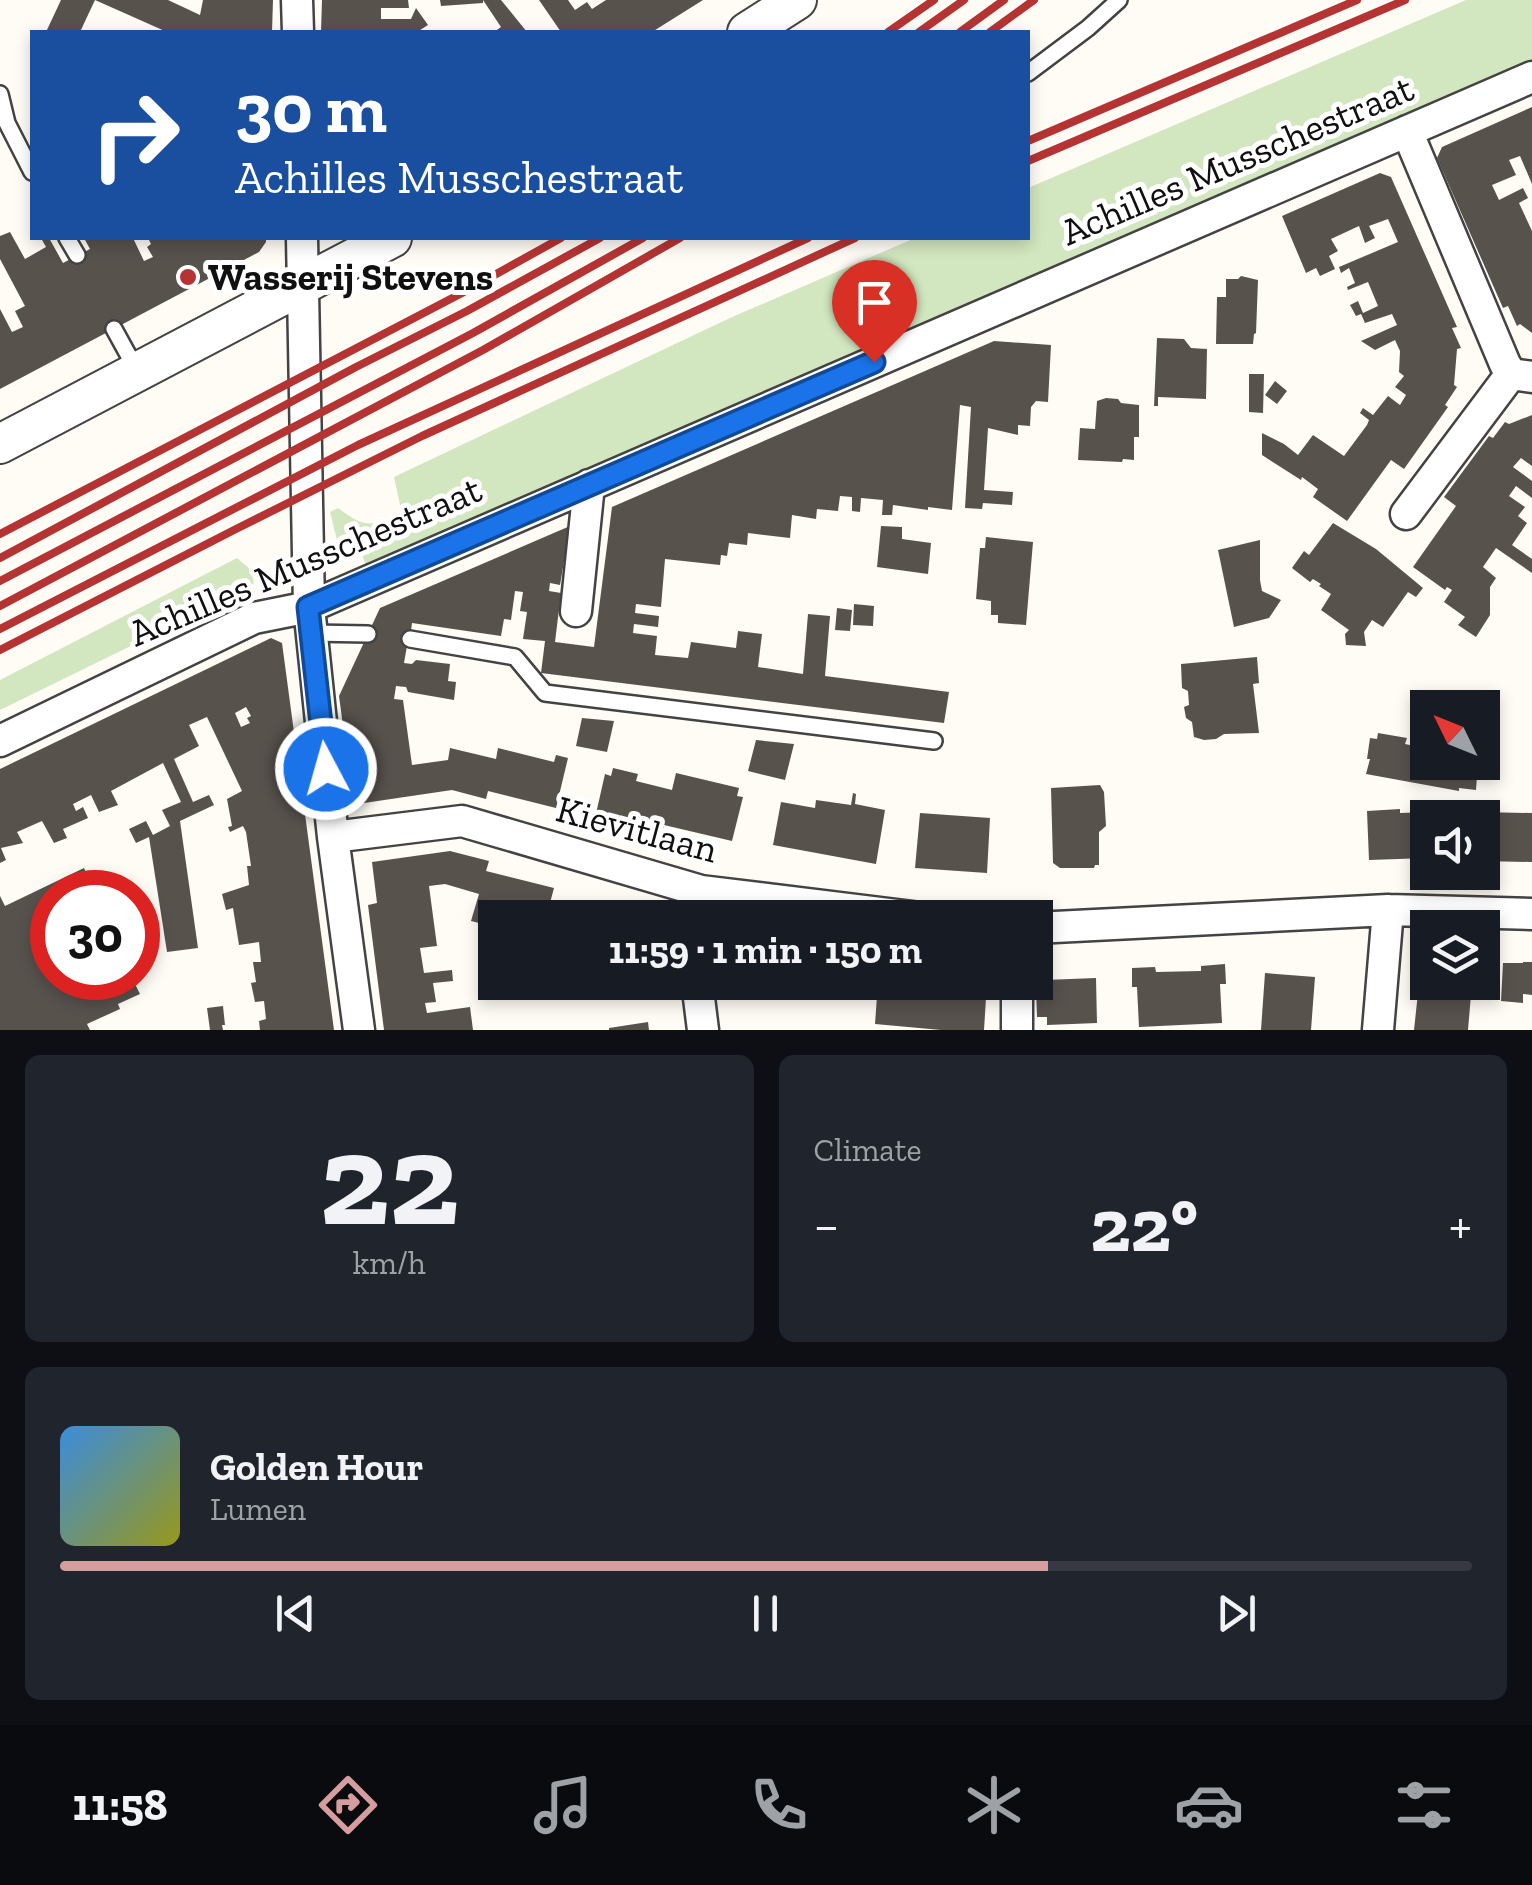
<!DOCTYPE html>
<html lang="en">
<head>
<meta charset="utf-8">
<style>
  body { margin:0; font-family:"Zilla Slab",serif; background:#20242c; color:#f1f3f6; height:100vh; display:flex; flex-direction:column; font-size:38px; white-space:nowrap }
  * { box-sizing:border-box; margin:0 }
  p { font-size:32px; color:#9ea1a6 }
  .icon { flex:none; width:55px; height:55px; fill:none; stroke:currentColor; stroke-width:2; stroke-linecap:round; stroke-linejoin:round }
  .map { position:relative; height:1030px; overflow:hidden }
  .details { display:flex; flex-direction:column; gap:25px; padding:25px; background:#0d0f14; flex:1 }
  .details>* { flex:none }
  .guide { position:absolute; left:30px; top:30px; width:1000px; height:210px; border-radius:0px; box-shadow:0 5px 15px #0003; background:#1a4fa0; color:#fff; overflow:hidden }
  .needle { width:65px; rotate:313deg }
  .tools { position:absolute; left:1410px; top:690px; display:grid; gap:20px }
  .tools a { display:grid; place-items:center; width:90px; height:90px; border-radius:0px; background:#171b24; box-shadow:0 5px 15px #0003; font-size:50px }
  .speed { position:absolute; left:30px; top:870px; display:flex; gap:20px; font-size:50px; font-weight:700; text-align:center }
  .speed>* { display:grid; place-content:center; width:130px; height:130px; border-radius:50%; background:#171b24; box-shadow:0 5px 15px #0003; line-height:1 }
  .speed .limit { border:15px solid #d22; background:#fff; color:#111 }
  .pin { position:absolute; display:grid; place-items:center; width:85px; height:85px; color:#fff; margin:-102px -42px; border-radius:50% 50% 50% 0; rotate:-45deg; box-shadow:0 0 10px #0007 }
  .pin .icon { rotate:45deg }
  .me { position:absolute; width:110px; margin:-55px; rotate:354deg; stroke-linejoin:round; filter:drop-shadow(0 0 8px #0008) }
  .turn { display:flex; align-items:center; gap:35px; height:210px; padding:0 40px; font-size:45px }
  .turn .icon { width:130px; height:130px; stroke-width:2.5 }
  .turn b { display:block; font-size:70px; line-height:85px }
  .big { font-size:75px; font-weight:800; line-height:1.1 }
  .details .tile { flex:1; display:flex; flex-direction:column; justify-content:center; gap:15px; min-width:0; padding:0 35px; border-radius:15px; background:#20242c }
  .details .dial { align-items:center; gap:0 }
  .dial b { font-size:130px; line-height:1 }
  .song { display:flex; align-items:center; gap:30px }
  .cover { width:120px; height:120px; border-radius:15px; background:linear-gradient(135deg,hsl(210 70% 55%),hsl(60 70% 35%)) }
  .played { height:10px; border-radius:5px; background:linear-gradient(90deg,#d69d9e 70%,#363941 70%) }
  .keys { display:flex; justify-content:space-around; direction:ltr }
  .heat { display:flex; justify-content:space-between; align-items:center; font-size:55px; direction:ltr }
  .details .tiles { flex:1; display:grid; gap:25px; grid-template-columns:1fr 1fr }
  .tile:last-child { grid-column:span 2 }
  .trip { position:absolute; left:478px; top:900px; width:575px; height:100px; border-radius:0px; background:#171b24; box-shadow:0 5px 15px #0003; font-weight:800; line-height:100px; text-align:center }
  .tab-bar { display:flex; height:160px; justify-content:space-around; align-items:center; background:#090b0e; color:#9ea1a6 }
  .tab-bar .icon { width:70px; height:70px }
  .tab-bar .on { color:#d69d9e }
  .tab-bar b { font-size:45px; color:#f1f3f6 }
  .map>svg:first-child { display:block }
  .green { fill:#d2e6bf }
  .building { fill:#58524d; fill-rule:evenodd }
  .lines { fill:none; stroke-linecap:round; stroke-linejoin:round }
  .service-casing { stroke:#434343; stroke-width:20 }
  .minor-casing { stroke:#434343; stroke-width:35 }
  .tertiary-casing { stroke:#434343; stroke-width:42 }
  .service { stroke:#fff; stroke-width:15 }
  .minor { stroke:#fff; stroke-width:30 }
  .tertiary { stroke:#fff; stroke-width:38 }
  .rail { stroke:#b53433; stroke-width:8 }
  .route-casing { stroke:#114b97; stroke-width:25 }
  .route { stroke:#1a73e8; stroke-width:18 }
  .poi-dot { fill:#b53433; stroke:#fff; stroke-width:4 }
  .labels { text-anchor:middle; stroke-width:10; stroke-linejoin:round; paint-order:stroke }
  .street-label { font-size:38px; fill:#101010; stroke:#fff }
  .poi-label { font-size:38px; font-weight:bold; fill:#101010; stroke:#fff; text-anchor:start }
</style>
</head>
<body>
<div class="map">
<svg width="1532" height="1030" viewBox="0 0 1532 1030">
  <rect width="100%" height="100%" fill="#fefcf4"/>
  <path class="green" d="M 1466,0 L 1532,0 L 1532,69 L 369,573 L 359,547 L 338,544 L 330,512 L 338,508 C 366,529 370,526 402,514 L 394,477 L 730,318 L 915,238 L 1028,238 L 1028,188 Z
    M 237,558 L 251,570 L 254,583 L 237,594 L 0,710 L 0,680 Z"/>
  <path class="building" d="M 61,0 L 168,0 L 200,15 L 203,0 L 273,0 L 272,32 L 167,32 L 95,0 L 80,32 L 46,32 Z
    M 322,0 L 408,0 L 409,8 L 381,8 L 381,19 L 411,19 L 416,8 L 428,25 L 417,32 L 321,32 Z
    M 440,0 L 483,0 L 483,3 L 441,6 Z
    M 483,0 L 501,0 L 527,32 L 494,32 L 501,27 Z
    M 539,0 L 568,0 L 575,10 L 587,2 L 592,9 L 606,0 L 703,0 L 652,32 L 561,32 Z
    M 1532,107 L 1532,184 L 1520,156 L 1509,160 L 1516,175 L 1492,185 L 1499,200 L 1523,188 L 1528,198 L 1519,203 L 1532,231 L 1532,333 L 1520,324 L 1517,326 L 1508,306 L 1503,308 L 1437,158 L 1442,147 Z
    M 1380,173 L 1391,177 L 1457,327 L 1452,328 L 1461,348 L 1457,349 L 1454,385 L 1457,387 L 1445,405 L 1448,407 L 1404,469 L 1391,460 L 1347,521 L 1313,497 L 1318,489 L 1302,477 L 1301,480 L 1262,455 L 1262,433 L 1284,444 L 1298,455 L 1313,435 L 1344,456 L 1367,425 L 1369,420 L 1360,413 L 1363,408 L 1373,415 L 1388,396 L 1400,405 L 1406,395 L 1395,387 L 1404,376 L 1399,372 L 1400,351 L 1395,340 L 1375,350 L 1361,341 L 1397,325 L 1392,314 L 1365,323 L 1361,314 L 1356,316 L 1350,305 L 1358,301 L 1363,313 L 1378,306 L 1368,282 L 1348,290 L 1347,287 L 1355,283 L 1349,268 L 1341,273 L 1339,267 L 1398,242 L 1388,219 L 1369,226 L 1375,238 L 1365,243 L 1359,226 L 1331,239 L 1338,251 L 1329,256 L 1335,269 L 1320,276 L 1316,268 L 1306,273 L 1282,216 Z
    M 10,232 L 25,259 L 46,247 L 41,238 L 49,238 L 63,263 L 90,249 L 84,238 L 133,238 L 144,261 L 153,257 L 147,247 L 151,244 L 148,238 L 266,238 L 266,242 L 259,252 L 0,389 L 0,309 L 12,332 L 23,327 L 15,311 L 25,306 L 0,259 L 0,236 Z
    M 1241,276 L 1258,280 L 1256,333 L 1254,334 L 1253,344 L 1216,344 L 1217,297 L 1226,297 L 1226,279 L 1238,279 Z
    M 1157,338 L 1184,339 L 1191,348 L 1207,349 L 1206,399 L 1158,397 L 1158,406 L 1154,406 Z
    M 994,341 L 1051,345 L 1048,402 L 1036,401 L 1031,407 L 1030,426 L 1018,425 L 1018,435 L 988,428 L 984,490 L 1013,492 L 1012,505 L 983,503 L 982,509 L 965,508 L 971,407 L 960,405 L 952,510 L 928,507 L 928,510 L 893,505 L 892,515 L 882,515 L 883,500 L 861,498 L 860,512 L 852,511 L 852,497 L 840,496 L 838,511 L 817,509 L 816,519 L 792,515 L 790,538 L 748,533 L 747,545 L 729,543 L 727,556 L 721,555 L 720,565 L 665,559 L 661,607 L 636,604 L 635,613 L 659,616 L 658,627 L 634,624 L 633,633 L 657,636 L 655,655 L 688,658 L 691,642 L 736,648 L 738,631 L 762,634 L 758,667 L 803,674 L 808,614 L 830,616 L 825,676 L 949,692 L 944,723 L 541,673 L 545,641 L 523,639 L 527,612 L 520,611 L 523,592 L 515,591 L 511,620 L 504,619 L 501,636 L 412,623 L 409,647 L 407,646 L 404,663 L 412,664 L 416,660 L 450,664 L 448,681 L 456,682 L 454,700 L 408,692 L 406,687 L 396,686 L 394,699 L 403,700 L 412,765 L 448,760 L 450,748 L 496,759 L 498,748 L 554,762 L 556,755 L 568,758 L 556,808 L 488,791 L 486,799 L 452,790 L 364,803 L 358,761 L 348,763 L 339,696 L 380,608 L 570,526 L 560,585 L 550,583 L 549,591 L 561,593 L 555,642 L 594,647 L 612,507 Z
    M 1249,374 L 1264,374 L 1263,413 L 1249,412 Z
    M 1275,381 L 1287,391 L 1277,404 L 1265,395 Z
    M 1106,398 L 1118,399 L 1121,403 L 1139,405 L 1139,437 L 1134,437 L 1134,460 L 1123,459 L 1122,462 L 1078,460 L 1080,428 L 1095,429 L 1097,401 Z
    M 1532,415 L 1532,466 L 1521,458 L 1513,467 L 1532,481 L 1532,498 L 1516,486 L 1509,496 L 1525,507 L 1518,516 L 1527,523 L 1512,545 L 1532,559 L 1532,573 L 1496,548 L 1483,567 L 1496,578 L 1490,587 L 1490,615 L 1476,637 L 1458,625 L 1465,617 L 1444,602 L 1452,590 L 1447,587 L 1445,590 L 1413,567 L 1456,506 L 1444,497 L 1489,436 L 1493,438 L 1505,422 L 1509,424 Z
    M 1333,523 L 1376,549 L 1423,588 L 1416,597 L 1408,592 L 1383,627 L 1372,620 L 1364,632 L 1366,646 L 1346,645 L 1345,634 L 1349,630 L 1321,610 L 1331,594 L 1319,586 L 1321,584 L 1313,579 L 1310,582 L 1292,568 L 1304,551 L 1309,555 Z
    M 881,526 L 902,527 L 902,539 L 931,543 L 928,574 L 877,567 Z
    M 986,537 L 1033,542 L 1026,625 L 998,623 L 998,615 L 991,615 L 991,601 L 976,599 L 980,548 L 985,548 Z
    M 1260,540 L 1260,580 L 1262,591 L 1281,600 L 1269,618 L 1234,627 L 1218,550 Z
    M 854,604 L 874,606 L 873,626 L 853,625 Z
    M 837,608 L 852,610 L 850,631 L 835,630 Z
    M 271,638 L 282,643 L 334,1030 L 260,1030 L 259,1021 L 266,1019 L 264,1001 L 255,1002 L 251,983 L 256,982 L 253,962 L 261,962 L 259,942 L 239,945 L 233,908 L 226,910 L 222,894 L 249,885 L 247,866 L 251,866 L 246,832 L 243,826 L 230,832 L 228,827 L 232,826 L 227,799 L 242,791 L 207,717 L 189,725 L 199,746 L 174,759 L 193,802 L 209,795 L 214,805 L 180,821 L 198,948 L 167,952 L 149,837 L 136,843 L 129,829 L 146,821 L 153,835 L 170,826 L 162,810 L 181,802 L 163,763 L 111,791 L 118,805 L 99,812 L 91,795 L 73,804 L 76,811 L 83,807 L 88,818 L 63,829 L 67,838 L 54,843 L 42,821 L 17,832 L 23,843 L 1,848 L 6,860 L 0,863 L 0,769 ZM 246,707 L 251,716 L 247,718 L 250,723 L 241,727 L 235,713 Z
    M 1257,657 L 1259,683 L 1253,684 L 1259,733 L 1224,734 L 1216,739 L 1204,740 L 1194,737 L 1192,722 L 1186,718 L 1184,707 L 1189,705 L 1188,691 L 1182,688 L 1181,664 Z
    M 582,718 L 614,721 L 607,752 L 576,746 Z
    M 1378,733 L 1407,738 L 1405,744 L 1428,749 L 1428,762 L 1478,762 L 1476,790 L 1459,788 L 1459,791 L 1366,774 L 1370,759 L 1367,759 L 1370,738 L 1377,739 Z
    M 756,740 L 794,744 L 785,780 L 748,771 Z
    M 613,768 L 638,774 L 636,781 L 672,790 L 676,773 L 739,788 L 737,796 L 743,797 L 732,841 L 664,825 L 662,835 L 595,818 L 605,774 L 611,776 Z
    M 1100,785 L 1104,792 L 1106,826 L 1099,832 L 1099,865 L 1095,865 L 1094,868 L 1060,868 L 1053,863 L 1051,788 Z
    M 853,793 L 856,794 L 855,804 L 885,810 L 876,864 L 773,845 L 781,802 L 815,808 L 816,800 L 851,805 Z
    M 1400,809 L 1400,813 L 1430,812 L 1430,818 L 1428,818 L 1428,858 L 1369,860 L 1367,811 Z
    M 1480,812 L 1532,813 L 1532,862 L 1482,861 L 1482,818 L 1480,818 Z
    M 920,813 L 990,818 L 987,873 L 915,868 Z
    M 450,851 L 489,861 L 486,871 L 554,888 L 546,918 L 495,918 L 495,927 L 471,921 L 479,894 L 445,884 L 429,886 L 437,946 L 420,948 L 424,973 L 452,970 L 453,981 L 433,983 L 436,1002 L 425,1003 L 427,1013 L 470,1007 L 473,1030 L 384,1030 L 368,905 L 377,903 L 372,862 Z
    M 84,868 L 95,892 L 52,892 L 52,978 L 132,978 L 140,994 L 118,1004 L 120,1009 L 87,1024 L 90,1030 L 0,1030 L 0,896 L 5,906 Z
    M 1425,962 L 1428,962 L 1428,982 L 1472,983 L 1468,1030 L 1414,1030 L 1421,965 Z
    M 1523,962 L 1532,962 L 1532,995 L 1523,994 L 1523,1003 L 1501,1001 L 1503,963 L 1523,963 Z
    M 1225,964 L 1226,984 L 1220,984 L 1222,1023 L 1139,1027 L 1137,987 L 1132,987 L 1132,968 L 1155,967 L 1156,972 L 1201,971 L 1201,966 Z
    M 1265,973 L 1315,977 L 1311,1030 L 1261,1030 Z
    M 1096,978 L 1097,1023 L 1047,1025 L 1047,1017 L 1037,1017 L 1036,989 L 1037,986 L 1045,986 L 1045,980 Z
    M 757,982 L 837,982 L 834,1000 Z
    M 878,982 L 987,982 L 984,1030 L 941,1030 L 875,1024 Z
    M 223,1006 L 225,1025 L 222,1025 L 223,1030 L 210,1030 L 207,1008 Z
    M 648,1022 L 649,1030 L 609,1030 L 609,1028 Z"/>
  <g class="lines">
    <defs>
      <path id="service" d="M 1028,73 L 1088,28 L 1119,0
        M 0,94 L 7,123 L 32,172
        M 67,238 L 77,255
        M 114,329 L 136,369
        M 311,633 L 368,634
        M 410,639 L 515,657 L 545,693 L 934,741"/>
      <path id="minor" d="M 297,0 L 298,32
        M 1407,131 L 1505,364 L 1511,374 L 1532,377
        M 302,238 L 309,607 L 333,837 L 359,1030
        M 1406,514 L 1511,374
        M 576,611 L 589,485
        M 0,741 L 254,618 L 309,607 L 1532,77
        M 333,837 L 462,821 L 701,891 L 921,918
        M 1035,928 L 1388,910 L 1532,914
        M 697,982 L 703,1030
        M 1017,982 L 1017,1030
        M 1378,1030 L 1388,910"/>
      <path id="tertiary" d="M 747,32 L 797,0
        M 0,444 L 392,238"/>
    </defs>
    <use href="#service" class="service-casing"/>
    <use href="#minor" class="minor-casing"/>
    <use href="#tertiary" class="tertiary-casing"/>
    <use href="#service" class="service"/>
    <use href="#minor" class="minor"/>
    <use href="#tertiary" class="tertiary"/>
    <path class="rail" d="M 888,32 L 934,0
      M 919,32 L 964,0
      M 960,32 L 1004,0
      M 990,32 L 1034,0
      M 1028,141 L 1357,0
      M 1028,161 L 1405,0
      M 0,534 L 462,293 L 561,238
      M 0,558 L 356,367 L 467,311 L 600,238
      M 0,581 L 473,333 L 643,238
      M 0,606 L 483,350 L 680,238
      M 0,629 L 358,445 L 808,238
      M 0,650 L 236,529 L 422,436 L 855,238"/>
  </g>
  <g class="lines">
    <defs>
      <path id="route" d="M 326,769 L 308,607 L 874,362"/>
    </defs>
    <use href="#route" class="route-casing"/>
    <use href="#route" class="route"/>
  </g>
  <circle class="poi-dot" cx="188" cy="277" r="10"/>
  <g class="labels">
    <g class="street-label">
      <text transform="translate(1237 160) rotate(-23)" y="13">Achilles Musschestraat</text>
      <text transform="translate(305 561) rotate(-23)" y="13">Achilles Musschestraat</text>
      <text transform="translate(637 829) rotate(15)" y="13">Kievitlaan</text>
    </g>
    <g class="poi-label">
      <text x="208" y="290">Wasserij Stevens</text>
    </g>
  </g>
</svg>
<div class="tools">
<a><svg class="needle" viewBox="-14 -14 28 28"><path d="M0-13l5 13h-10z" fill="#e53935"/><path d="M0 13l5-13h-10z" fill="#9ea1a6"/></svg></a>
<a><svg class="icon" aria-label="sound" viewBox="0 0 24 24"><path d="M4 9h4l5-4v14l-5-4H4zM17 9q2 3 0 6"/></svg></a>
<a><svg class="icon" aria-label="layers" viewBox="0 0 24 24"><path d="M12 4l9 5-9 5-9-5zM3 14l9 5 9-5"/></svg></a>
</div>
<div class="speed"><div class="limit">30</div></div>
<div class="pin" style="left:874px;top:362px;background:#d93025"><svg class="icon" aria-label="arrive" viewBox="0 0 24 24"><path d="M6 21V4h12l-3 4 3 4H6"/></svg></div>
<svg class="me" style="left:326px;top:769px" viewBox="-20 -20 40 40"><circle r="17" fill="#1a73e8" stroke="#fff" stroke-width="3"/><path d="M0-11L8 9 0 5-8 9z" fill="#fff"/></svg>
<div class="trip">11:59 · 1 min · 150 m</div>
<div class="guide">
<div class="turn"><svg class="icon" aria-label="right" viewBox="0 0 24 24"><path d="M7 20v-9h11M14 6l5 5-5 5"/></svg><div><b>30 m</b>Achilles Musschestraat</div></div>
</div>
</div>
<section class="details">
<div class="tiles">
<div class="tile dial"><b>22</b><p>km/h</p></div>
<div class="tile"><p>Climate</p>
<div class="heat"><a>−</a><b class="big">22°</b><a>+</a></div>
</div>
<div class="tile">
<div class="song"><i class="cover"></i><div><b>Golden Hour</b><p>Lumen</p></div></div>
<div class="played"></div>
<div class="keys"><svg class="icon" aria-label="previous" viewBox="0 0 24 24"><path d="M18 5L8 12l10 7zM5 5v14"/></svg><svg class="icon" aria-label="pause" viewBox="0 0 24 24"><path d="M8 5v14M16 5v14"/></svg><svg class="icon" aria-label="next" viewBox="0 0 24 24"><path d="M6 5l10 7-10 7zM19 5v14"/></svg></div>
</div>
</div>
</section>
<nav class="tab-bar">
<b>11:58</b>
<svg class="icon on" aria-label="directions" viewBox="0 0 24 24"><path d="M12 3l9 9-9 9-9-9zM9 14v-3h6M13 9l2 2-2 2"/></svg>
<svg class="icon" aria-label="music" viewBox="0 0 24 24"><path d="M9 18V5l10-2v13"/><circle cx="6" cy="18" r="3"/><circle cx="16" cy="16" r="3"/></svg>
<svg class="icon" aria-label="phone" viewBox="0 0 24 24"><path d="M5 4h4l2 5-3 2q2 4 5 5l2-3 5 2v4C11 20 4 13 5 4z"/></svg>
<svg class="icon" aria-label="climate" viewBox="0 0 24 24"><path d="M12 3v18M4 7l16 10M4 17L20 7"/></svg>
<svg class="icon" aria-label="car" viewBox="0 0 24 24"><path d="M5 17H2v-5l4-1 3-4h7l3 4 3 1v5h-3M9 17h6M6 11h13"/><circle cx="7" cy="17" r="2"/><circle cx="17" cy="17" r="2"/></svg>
<svg class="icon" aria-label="filters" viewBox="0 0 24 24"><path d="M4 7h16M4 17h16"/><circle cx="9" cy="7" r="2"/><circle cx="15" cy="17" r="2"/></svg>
</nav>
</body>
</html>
